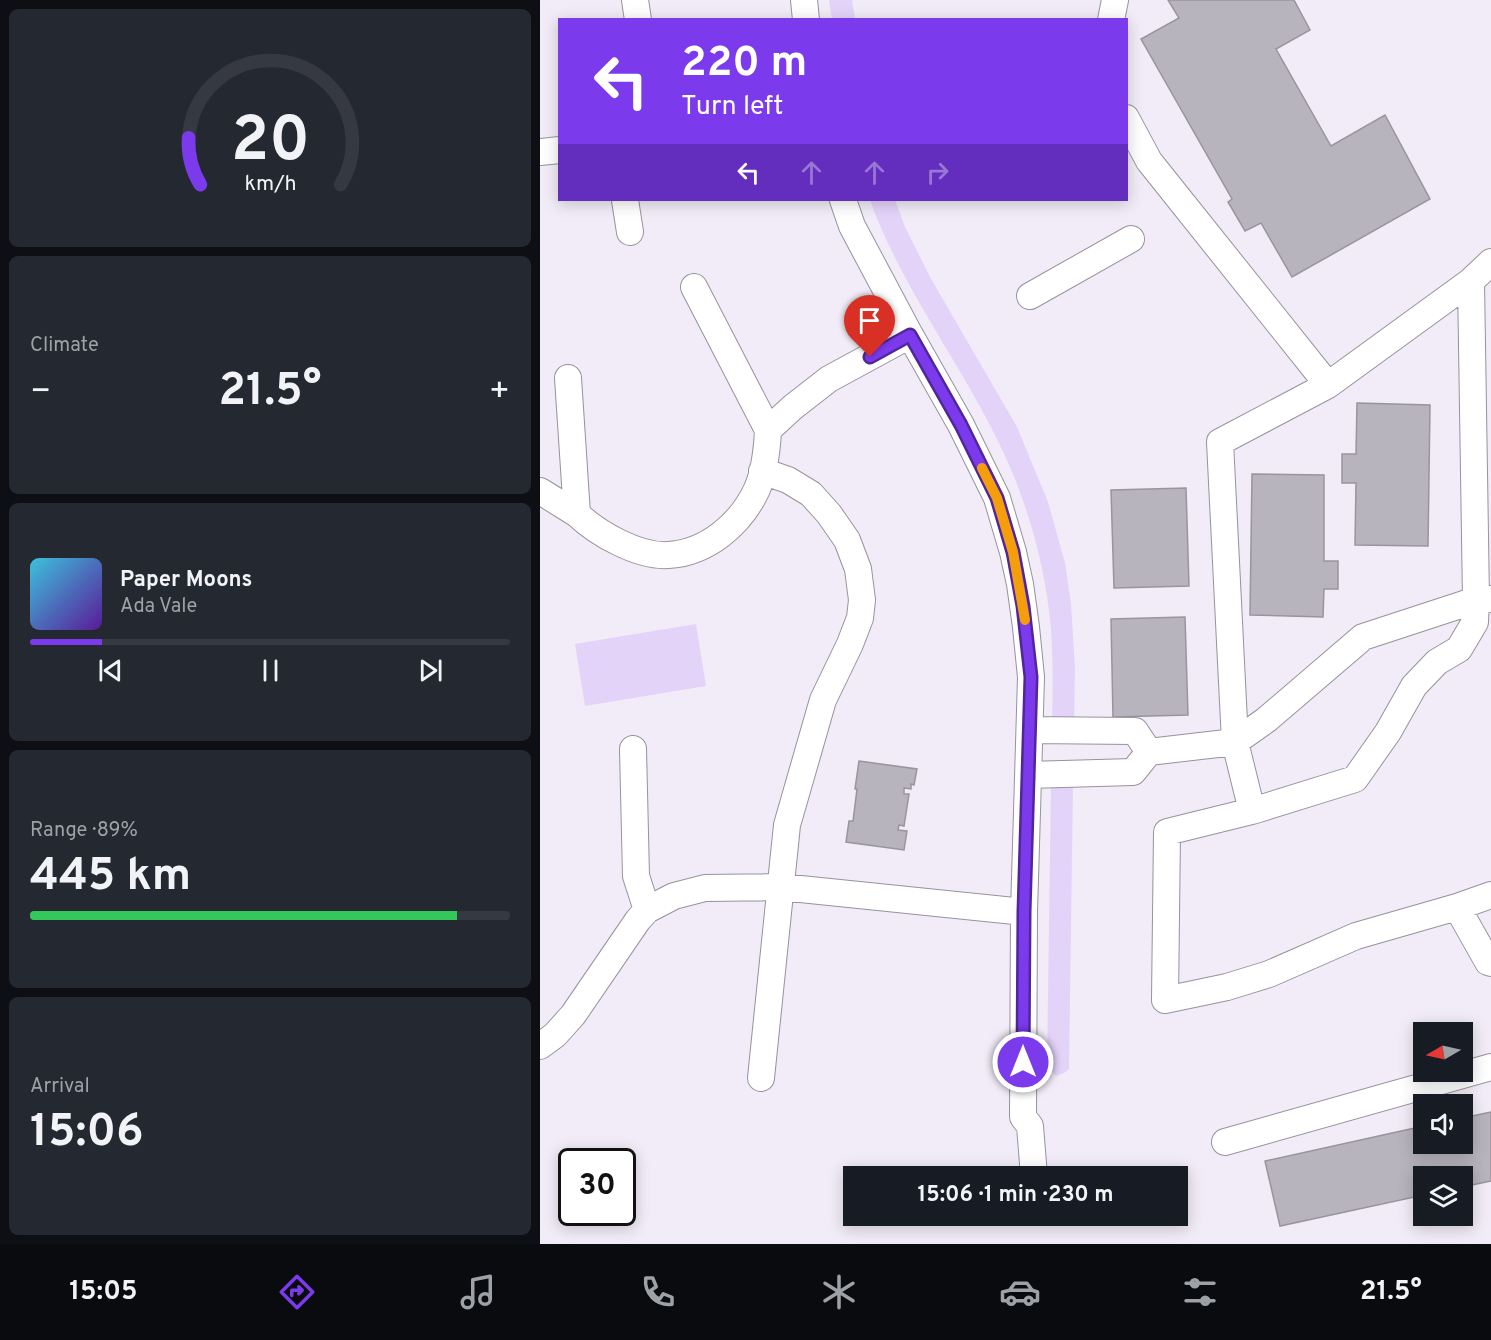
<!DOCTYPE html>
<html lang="en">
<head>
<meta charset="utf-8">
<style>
  body { margin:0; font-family:Overpass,sans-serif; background:#242831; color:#f1f3f6; height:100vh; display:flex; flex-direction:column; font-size:22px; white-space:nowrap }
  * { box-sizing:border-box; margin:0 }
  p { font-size:20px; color:#9ea1a6 }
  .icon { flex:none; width:33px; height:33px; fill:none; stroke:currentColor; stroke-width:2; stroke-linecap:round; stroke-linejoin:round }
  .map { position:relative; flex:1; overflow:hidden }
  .drawer { display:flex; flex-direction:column; gap:9px; padding:9px; background:#0d0f14; width:540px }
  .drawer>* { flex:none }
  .top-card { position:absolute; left:18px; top:18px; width:570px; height:183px; border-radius:0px; box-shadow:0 3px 15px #0003; background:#7c3aed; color:#fff; overflow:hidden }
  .needle { width:39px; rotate:261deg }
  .tools { position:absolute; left:873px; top:1022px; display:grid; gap:12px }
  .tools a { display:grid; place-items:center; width:60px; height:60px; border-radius:0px; background:#171b24; box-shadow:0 3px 15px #0003; font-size:30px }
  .speed { position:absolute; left:18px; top:1148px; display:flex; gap:12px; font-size:30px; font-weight:700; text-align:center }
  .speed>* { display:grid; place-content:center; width:78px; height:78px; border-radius:50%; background:#171b24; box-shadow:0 3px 15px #0003; line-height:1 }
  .speed .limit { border:3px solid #111; border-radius:9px; background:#fff; color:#111 }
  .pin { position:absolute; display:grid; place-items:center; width:51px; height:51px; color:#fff; margin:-62px -26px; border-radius:50% 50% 50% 0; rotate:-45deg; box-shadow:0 0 6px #0007 }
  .pin .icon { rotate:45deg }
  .me { position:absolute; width:66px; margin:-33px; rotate:0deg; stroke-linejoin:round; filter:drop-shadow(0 0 4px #0008) }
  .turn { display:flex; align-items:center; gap:21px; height:126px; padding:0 24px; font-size:27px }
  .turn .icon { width:78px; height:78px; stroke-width:2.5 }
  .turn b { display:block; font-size:42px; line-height:51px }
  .lanes { display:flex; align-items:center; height:57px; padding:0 24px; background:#0003; justify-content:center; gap:30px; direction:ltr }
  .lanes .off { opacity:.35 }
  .big { font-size:45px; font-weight:700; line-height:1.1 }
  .drawer .widget { flex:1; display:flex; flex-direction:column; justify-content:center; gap:9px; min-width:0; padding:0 21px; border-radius:9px; background:#242831 }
  .drawer .dial { align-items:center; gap:0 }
  .dial svg { height:156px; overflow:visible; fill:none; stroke:#363941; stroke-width:7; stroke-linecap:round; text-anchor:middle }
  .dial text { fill:#f1f3f6; stroke:none }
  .song { display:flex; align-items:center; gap:18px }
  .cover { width:72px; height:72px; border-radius:9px; background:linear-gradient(135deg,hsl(190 70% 55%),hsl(270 70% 35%)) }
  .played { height:6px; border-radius:3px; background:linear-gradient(90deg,#7c3aed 15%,#363941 15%) }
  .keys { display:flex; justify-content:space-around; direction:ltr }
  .heat { display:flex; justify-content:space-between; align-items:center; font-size:33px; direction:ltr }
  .charge { height:9px; border-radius:4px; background:linear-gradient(90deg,#34c759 89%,#363941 0) }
  .trip { position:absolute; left:303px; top:1166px; width:345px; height:60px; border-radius:0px; background:#171b24; box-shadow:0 3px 15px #0003; font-weight:700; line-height:60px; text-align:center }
  .tabs { display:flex; height:96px; justify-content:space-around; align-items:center; background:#090b0e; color:#9ea1a6 }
  .tabs .icon { width:42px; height:42px }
  .tabs .selected { color:#7c3aed }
  .tabs b { font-size:27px; color:#f1f3f6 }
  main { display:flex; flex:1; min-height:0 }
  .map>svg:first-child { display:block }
  .green { fill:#e4d3f9 }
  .building { fill:#b8b4be; stroke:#99949e; stroke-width:1.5 }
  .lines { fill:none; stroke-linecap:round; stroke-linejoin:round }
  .minor-casing { stroke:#97929c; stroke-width:28 }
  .minor { stroke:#fff; stroke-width:26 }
  .route-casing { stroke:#51269a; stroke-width:15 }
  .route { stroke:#7c3aed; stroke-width:10 }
  .slow { stroke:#f59e0b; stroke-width:10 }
</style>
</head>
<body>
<main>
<section class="drawer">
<div class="widget dial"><svg viewBox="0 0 100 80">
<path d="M14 69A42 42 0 1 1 86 69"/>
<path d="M14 69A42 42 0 0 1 8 45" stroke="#7c3aed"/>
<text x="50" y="56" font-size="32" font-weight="700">20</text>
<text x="50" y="72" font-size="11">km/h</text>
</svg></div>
<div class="widget"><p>Climate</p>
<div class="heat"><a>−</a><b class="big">21.5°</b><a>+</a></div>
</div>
<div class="widget">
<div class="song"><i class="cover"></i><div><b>Paper Moons</b><p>Ada Vale</p></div></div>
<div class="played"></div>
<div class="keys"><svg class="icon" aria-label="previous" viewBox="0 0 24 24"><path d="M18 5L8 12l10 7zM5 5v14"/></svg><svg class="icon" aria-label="pause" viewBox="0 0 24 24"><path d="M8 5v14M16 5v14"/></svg><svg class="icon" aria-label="next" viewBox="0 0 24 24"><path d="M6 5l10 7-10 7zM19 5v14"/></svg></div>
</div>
<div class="widget"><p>Range · 89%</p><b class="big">445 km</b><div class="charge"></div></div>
<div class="widget"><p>Arrival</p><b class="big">15:06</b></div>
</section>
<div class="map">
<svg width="951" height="1244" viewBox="0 0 951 1244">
  <rect width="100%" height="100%" fill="#f1ecf7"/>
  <path class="green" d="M 289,0 L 312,0 L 315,19 L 292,19 Z
    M 330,200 L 355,200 L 365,227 L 390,277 L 477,427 L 508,502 L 525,563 L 531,604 L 535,669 L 534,723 L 512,720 C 513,690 513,660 511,629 C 506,571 490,511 466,458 C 426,369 363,292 330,200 Z
    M 156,624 L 166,686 L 45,706 L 35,644 Z
    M 533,783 L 529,1069 L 524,1073 L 516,1076 L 507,1066 L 511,784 Z"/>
  <path class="building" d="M 628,0 L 754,0 L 770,30 L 736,49 L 791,146 L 845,115 L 890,199 L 752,277 L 721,223 L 705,231 L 688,202 L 692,199 L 601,39 L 639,18 Z
    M 817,403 L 890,405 L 888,546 L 815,545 L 816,483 L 802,483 L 802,454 L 816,454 Z
    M 712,474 L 784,475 L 784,561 L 798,561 L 798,589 L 784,589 L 783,617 L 710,615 Z
    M 646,488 L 649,586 L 574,588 L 571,490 Z
    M 645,617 L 648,715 L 573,717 L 571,619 Z
    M 319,761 L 377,769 L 374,785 L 371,784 L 371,789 L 364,788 L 364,794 L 369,794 L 364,826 L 359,825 L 358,830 L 367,831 L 364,850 L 306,842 L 309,821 L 313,821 L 317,789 L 315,789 Z
    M 951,1112 L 951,1181 L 922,1187 L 922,1176 L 884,1176 L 884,1195 L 740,1226 L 725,1161 L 884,1126 L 884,1143 L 922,1143 L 922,1118 Z"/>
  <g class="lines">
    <defs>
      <path id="minor" d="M 95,0 L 98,20
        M 264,0 L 266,20
        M 571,20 L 575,0
        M 586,118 L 609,161 L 788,385
        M 0,152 L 20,150
        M 85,200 L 90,232
        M 303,200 L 312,226 L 370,335 L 421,425 L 457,498 L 473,552 L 480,584 L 486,627 L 491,677 L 484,912 L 483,1117 L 490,1126 L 494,1176
        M 154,287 L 228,430
        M 490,296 L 591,239
        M 28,378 L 37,514 C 58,534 99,557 128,555 C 167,553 201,524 217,489 C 225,471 227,450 228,430 L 253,407 L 289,379 L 370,335
        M 0,491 L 37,514
        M 951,599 L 936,600 L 935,622 L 919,649 L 897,662 L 874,686 L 848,732 L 815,779 L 712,811 L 627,832 L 625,1000 L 687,987 L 729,974 L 816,936 L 917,907 L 951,895
        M 490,730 L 595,731 L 609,752
        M 93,749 L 96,876 L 107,910
        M 488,775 L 593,772 L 609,752 L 695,742 L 680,442 L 788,385 L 931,281 L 951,262
        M 712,811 L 695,742 L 726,720 L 823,637 L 936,600 L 931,281
        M 917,907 L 948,962 L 951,963
        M 0,1046 L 15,1035 L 33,1015 L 98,920 L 107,910 L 134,896 L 165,888 L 241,887 L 484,912
        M 221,1078 L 247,825 L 283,700 L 310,644 L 320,618 L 322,600 L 318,569 L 307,540 L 289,514 L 271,494 L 248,480 L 222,471
        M 685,1142 L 951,1067"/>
    </defs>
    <use href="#minor" class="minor-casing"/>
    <use href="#minor" class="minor"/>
  </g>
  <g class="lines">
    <defs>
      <path id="route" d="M 330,357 L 370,335 L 421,425 L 457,498 L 473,552 L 483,606 L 491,677 L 484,912 L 483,1062"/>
    </defs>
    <use href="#route" class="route-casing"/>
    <use href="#route" class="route"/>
    <path class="slow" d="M 442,468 L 457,498 L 473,552 L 485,620"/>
  </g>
</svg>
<div class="tools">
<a><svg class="needle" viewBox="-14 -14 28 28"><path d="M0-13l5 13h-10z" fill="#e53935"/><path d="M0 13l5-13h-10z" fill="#9ea1a6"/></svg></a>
<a><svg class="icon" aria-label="sound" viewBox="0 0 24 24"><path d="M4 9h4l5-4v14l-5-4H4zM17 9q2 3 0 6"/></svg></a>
<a><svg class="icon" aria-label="layers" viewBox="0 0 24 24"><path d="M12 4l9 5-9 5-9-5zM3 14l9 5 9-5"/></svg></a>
</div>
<div class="speed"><div class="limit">30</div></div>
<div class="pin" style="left:330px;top:357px;background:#d93025"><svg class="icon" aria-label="arrive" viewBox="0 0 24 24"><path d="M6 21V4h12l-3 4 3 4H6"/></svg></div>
<svg class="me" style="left:483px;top:1062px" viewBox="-20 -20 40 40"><circle r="17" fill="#7c3aed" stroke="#fff" stroke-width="3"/><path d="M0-11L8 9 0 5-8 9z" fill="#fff"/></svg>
<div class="trip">15:06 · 1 min · 230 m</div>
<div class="top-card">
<div class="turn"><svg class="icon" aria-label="left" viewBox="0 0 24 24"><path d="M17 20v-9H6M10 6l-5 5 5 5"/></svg><div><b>220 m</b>Turn left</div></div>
<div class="lanes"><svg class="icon" aria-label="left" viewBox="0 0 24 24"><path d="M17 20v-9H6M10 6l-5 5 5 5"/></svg><svg class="icon off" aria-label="ahead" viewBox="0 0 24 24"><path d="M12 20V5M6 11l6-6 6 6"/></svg><svg class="icon off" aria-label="ahead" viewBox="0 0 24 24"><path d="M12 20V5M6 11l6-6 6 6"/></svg><svg class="icon off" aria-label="right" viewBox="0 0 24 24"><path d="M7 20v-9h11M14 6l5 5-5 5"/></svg></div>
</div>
</div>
</main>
<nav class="tabs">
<b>15:05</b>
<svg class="icon selected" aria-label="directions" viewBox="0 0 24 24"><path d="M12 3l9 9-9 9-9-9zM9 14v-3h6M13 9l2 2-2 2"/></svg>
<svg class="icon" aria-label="music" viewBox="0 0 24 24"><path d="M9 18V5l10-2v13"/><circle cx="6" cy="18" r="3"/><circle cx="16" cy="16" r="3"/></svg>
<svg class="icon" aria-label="phone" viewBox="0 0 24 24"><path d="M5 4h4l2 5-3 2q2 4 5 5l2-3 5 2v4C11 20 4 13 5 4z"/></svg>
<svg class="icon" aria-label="climate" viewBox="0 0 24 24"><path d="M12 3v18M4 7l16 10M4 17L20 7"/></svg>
<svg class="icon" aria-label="car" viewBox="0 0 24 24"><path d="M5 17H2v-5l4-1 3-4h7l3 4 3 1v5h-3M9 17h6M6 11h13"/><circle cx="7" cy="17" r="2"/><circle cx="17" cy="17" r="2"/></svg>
<svg class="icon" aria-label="filters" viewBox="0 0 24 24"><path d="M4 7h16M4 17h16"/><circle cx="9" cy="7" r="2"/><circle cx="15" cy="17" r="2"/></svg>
<b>21.5°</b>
</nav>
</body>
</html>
